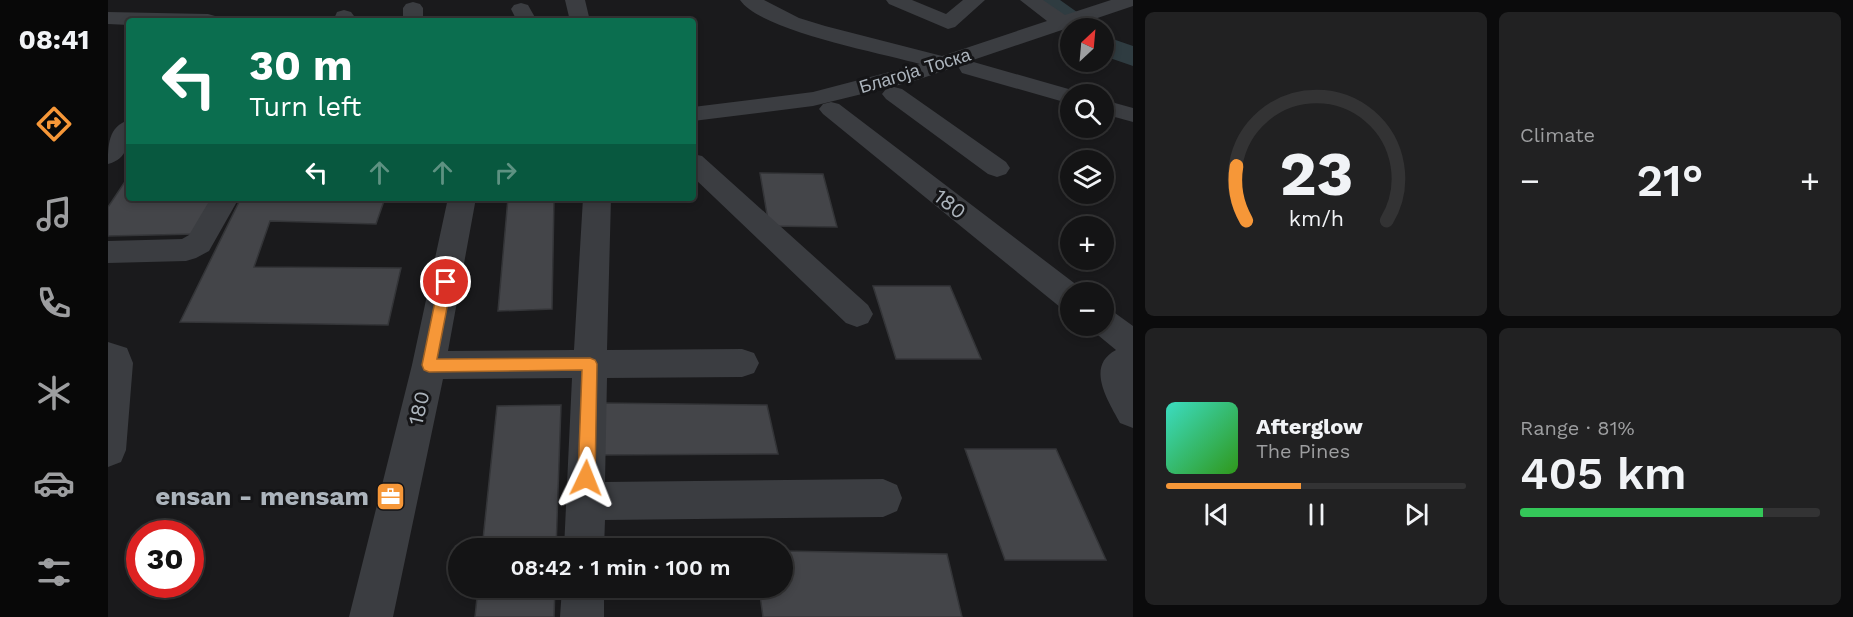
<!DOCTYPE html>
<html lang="en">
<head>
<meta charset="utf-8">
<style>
  body { margin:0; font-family:"Work Sans",sans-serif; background:#212122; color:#f1f3f6; height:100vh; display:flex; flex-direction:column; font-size:22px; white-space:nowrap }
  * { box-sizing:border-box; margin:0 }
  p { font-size:20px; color:#9d9ea0 }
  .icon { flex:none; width:33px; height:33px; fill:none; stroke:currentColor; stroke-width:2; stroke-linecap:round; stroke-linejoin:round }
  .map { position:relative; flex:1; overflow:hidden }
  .panel { display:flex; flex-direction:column; gap:12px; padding:12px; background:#0b0b0c; width:720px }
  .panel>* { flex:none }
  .top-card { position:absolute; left:18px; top:18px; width:570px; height:183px; border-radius:6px; box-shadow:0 3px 9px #0003,0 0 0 2px #333334; background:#0b6e4f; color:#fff; overflow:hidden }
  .needle { width:39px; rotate:26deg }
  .tools { position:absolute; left:952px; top:18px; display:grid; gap:12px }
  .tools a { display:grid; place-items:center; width:54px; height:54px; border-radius:50%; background:#141415; box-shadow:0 3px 9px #0003,0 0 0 2px #333334; font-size:30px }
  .speed { position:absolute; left:18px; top:520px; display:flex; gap:12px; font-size:30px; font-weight:700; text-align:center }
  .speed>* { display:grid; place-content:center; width:78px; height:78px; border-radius:50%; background:#141415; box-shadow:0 3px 9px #0003,0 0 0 2px #333334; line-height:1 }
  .speed .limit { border:9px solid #d22; background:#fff; color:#111 }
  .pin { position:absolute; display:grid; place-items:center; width:51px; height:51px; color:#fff; margin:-26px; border:3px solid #fff; border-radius:50%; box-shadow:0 2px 6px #0007 }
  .me { position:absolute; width:66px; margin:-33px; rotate:2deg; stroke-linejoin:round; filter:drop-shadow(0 0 4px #0008) }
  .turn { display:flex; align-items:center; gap:21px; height:126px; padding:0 24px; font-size:27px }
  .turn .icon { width:78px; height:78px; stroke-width:2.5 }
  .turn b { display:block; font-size:42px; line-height:51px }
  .lanes { display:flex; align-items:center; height:57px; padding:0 24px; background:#0003; justify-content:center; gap:30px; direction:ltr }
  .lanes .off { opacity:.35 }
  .big { font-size:45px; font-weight:600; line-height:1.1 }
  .panel .card { flex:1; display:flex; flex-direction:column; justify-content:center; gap:9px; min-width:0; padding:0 21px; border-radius:9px; background:#212122 }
  .panel .dial { align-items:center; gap:0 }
  .dial svg { height:156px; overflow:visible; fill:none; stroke:#333334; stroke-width:7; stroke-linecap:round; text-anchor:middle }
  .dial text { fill:#f1f3f6; stroke:none }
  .song { display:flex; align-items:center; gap:18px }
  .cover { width:72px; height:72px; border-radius:9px; background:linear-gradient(135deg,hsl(170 70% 55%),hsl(110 70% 35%)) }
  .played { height:6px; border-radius:3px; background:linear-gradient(90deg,#f69738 45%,#333334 45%) }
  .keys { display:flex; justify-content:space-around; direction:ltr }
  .heat { display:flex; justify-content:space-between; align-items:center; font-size:33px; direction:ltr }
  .charge { height:9px; border-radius:4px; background:linear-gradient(90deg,#34c759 81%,#333334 0) }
  .panel .tiles { flex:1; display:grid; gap:12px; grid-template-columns:repeat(2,1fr) }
  .trip { position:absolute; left:340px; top:538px; width:345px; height:60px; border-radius:30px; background:#141415; box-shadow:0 3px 9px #0003,0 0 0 2px #333334; font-weight:600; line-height:60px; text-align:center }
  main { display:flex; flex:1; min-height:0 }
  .tab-bar { display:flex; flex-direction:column; width:108px; justify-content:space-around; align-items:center; background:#080808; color:#9d9ea0 }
  .tab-bar .icon { width:42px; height:42px }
  .tab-bar .current { color:#f69738 }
  .tab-bar b { font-size:27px; color:#f1f3f6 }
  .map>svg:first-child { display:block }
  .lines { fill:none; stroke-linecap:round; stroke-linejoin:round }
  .river { fill:#2f3c41; fill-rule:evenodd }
  .building { fill:#444549; stroke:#343538; stroke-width:1.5 }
  .minor { fill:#3b3d41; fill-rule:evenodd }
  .route { fill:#f69738; stroke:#a06224; stroke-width:1.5 }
  .labels { text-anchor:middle; stroke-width:6; stroke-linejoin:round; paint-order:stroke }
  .far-street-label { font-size:18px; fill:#acb4bc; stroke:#151517 }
  .street-label { font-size:21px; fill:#acb4bc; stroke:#151517 }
  .near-poi-label { font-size:26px; font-weight:bold; fill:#acb4bc; stroke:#151517; text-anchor:end }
</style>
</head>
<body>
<main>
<nav class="tab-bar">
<b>08:41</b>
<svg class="icon current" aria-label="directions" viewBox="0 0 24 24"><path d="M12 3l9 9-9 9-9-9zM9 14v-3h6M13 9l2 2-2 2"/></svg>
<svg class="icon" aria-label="music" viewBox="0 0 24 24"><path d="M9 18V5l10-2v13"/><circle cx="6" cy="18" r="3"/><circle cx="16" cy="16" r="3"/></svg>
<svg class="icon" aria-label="phone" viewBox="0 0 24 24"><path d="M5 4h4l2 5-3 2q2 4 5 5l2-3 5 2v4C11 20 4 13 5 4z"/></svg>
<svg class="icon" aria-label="climate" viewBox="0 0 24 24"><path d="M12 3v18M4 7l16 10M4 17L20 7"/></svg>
<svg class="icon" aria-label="car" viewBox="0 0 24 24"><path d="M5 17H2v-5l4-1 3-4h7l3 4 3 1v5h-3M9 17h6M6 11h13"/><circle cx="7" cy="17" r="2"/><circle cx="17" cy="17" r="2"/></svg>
<svg class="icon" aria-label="filters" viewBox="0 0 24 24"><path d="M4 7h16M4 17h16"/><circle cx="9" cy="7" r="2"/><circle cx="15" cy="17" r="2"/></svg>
</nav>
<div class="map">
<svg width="1025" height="617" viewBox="0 0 1025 617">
  <rect width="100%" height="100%" fill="#1a1a1c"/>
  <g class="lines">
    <path class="river" d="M 919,0 L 952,0 L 983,22 L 988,28 L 963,28 L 963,34 L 923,6 Z
      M 996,36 L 1025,46 L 1025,66 L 996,56 Z"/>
  </g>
  <path class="building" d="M 652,173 L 715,174 L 729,227 L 661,226 Z
    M 20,177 L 21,198 L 108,198 L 89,234 L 0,236 L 0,207 Z
    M 133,198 L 277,198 L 268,224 L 162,221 L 146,267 L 293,268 L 280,325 L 72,322 Z
    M 400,198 L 446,198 L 444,309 L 390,311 Z
    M 765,286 L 842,286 L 873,359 L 788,359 Z
    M 494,403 L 659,405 L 670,454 L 492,455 Z
    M 453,405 L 448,549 L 374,549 L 389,406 Z
    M 857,449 L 948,449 L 998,560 L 897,560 Z
    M 675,551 L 839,554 L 854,617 L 655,617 L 651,588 L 675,588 Z
    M 370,588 L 447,588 L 446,617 L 367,617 Z"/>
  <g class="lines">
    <path class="minor" d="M 457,0 L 477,0 L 482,21 L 462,21 Z
      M 632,0 L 656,0 L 691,18 L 717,26 L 834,56 L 939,21 L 912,0 L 935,0 L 957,15 L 1003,0 L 1025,0 L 1025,6 L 862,61 L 971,92 L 973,94 L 963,94 L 963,104 L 854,73 L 851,68 L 853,65 L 803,82 L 705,106 L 585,121 L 585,107 L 705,92 L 812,64 C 774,53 653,31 632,0 Z
      M 778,0 L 804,0 L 838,14 L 855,0 L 877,0 L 847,27 L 840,29 L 781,4 Z
      M 305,2 L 312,4 L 315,8 L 315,21 L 295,21 L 295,8 L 298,4 Z
      M 413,3 L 420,5 L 429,21 L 409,21 L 403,9 L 406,5 Z
      M 236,10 L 243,12 L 246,16 L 245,21 L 225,21 L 229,12 Z
      M 0,12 L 100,14 L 107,16 L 110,20 L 21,21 L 21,25 L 0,24 Z
      M 786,87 L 794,89 L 898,162 L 902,168 L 898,174 L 889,177 L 880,174 L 778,99 L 774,94 L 778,89 Z
      M 996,100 L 1025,108 L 1025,122 L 996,114 Z
      M 723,102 L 731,104 L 974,289 L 976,292 L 963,292 L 963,310 L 952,307 L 715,114 L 711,109 L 715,104 Z
      M 21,120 C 21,140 22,158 0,164 C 0,146 0,126 21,120 Z
      M 585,154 L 594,156 L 760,305 L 765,314 L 760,323 L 749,327 L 738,323 L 585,177 Z
      M 103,198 L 131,198 L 101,251 L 88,258 L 78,261 L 0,263 L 0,241 L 74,239 L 81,235 Z
      M 340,198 L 368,198 L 340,351 L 466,350 L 475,198 L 503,198 L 499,350 L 634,349 L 646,353 L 651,363 L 646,373 L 634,377 L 499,378 L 497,482 L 775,479 L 789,485 L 794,498 L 789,511 L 775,517 L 497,520 L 496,549 L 456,549 L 464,378 L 335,379 L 285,617 L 241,617 L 304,365 Z
      M 996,309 L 1007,313 L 1025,326 L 1025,428 L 1012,423 C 1000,401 977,366 1008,350 L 985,331 L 982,326 L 996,326 Z
      M 0,342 L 19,348 L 25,363 L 18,450 L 13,462 L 0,467 Z
      M 454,588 L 496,588 L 496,617 L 452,617 Z"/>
  </g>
  <path class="route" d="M 338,277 L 344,282 L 329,359 L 482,358 L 487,360 L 489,364 L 487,478 L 484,484 L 478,486 L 473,484 L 470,478 L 474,370 L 321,372 L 316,370 L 314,365 L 331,282 Z"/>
  <defs>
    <symbol id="office-square" viewBox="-11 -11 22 22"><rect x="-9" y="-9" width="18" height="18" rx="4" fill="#f69738" stroke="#151517"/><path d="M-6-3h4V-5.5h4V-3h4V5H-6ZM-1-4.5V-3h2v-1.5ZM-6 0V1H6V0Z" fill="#fff"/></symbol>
  </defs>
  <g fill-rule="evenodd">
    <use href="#office-square" x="266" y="480" width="33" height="33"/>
  </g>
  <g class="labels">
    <g class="far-street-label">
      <text transform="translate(807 71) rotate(-17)" y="6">Благоја Тоска</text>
    </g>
    <g class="street-label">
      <text transform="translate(842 204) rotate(38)" y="7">180</text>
      <text transform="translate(311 408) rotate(-77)" y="7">180</text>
    </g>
    <g class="near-poi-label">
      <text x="261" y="505">ensan - mensam</text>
    </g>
  </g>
</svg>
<div class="tools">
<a><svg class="needle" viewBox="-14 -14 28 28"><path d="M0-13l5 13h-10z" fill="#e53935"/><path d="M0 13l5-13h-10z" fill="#9d9ea0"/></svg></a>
<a><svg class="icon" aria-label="search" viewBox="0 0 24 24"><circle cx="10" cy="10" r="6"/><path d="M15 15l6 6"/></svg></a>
<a><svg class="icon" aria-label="layers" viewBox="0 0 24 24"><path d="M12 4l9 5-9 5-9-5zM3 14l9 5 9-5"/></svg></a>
<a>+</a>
<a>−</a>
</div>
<div class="speed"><div class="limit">30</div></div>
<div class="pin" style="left:338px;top:282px;background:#d93025"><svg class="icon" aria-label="arrive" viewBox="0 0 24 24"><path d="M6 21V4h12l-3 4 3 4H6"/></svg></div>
<svg class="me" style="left:478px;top:478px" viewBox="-20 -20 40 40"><path d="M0-17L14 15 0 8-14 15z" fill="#f69738" stroke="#fff" stroke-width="4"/></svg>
<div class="trip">08:42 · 1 min · 100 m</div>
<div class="top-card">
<div class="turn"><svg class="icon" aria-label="left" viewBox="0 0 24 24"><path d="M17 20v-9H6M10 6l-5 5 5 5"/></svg><div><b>30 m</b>Turn left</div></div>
<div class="lanes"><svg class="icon" aria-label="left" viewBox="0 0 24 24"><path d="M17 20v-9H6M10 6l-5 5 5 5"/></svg><svg class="icon off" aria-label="ahead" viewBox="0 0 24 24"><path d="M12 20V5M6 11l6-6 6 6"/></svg><svg class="icon off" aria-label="ahead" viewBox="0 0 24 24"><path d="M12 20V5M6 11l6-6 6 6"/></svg><svg class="icon off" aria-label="right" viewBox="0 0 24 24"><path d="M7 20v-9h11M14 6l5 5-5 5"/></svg></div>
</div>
</div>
<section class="panel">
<div class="tiles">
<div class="card dial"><svg viewBox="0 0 100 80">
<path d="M14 69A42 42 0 1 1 86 69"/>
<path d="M14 69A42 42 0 0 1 9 41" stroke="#f69738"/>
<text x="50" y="56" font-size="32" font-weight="700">23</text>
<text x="50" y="72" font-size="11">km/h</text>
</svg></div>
<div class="card"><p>Climate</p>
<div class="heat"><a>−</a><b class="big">21°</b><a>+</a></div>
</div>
<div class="card">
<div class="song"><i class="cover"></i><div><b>Afterglow</b><p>The Pines</p></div></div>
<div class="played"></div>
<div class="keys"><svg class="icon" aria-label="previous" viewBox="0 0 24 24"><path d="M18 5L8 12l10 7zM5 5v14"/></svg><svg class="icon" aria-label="pause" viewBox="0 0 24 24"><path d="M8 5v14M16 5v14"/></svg><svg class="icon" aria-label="next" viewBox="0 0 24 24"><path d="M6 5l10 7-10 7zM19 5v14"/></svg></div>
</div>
<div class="card"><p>Range · 81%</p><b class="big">405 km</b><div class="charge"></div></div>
</div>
</section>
</main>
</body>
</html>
